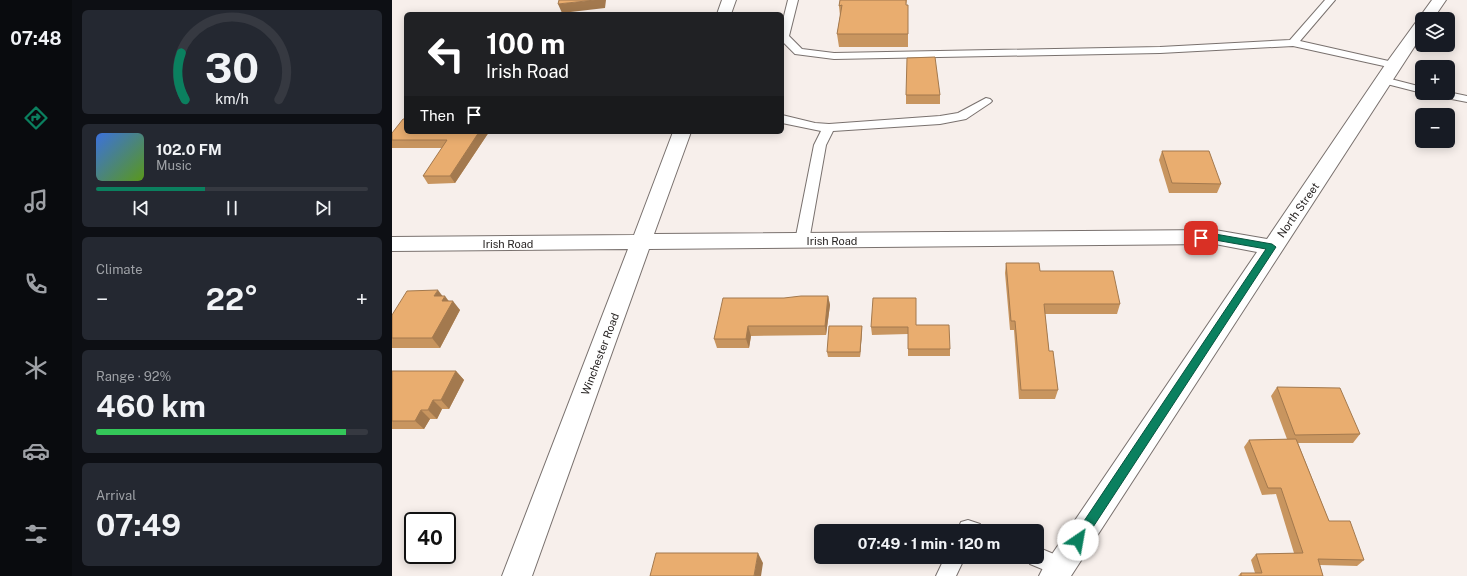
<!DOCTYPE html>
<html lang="en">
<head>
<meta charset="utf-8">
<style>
  body { margin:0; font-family:"Public Sans",sans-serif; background:#242831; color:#f1f3f6; height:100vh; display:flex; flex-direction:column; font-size:15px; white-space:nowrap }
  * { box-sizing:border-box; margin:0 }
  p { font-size:13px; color:#9ea1a6 }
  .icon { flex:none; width:22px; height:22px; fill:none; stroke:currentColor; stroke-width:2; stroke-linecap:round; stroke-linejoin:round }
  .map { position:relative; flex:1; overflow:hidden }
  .side { display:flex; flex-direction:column; gap:10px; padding:10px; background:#0d0f14; width:320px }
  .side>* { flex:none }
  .guide { position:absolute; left:12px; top:12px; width:380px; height:122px; border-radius:6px; box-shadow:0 2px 10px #0003; background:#202124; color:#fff; overflow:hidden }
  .tools { position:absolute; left:1023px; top:12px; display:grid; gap:8px }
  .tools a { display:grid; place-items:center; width:40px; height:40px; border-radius:6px; background:#171b24; box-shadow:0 2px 10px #0003; font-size:20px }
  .speed { position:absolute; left:12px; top:512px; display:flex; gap:8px; font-size:20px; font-weight:700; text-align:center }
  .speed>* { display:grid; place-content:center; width:52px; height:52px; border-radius:50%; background:#171b24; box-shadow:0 2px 10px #0003; line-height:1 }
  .speed .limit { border:2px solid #111; border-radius:6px; background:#fff; color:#111 }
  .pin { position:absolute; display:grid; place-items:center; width:34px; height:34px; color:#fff; margin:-17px; border-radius:8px; box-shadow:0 2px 6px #0006 }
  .me { position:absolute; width:44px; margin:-22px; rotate:33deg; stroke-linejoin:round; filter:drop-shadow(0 0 3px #0008) }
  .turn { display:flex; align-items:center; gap:14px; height:84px; padding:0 16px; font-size:18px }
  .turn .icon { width:52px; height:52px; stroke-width:2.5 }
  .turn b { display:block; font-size:28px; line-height:34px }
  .then { display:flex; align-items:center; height:38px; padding:0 16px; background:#0003; gap:8px; font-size:15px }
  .big { font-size:30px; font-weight:700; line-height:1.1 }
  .side .card { flex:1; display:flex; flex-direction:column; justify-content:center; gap:6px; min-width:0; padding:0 14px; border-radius:6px; background:#242831 }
  .side .dial { align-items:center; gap:0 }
  .dial svg { height:104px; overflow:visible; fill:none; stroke:#363941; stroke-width:7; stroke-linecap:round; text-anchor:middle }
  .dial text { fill:#f1f3f6; stroke:none }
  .song { display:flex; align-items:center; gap:12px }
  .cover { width:48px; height:48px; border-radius:6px; background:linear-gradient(135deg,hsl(220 70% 55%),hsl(90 70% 35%)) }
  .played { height:4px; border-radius:2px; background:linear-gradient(90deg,#0b805f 40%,#363941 40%) }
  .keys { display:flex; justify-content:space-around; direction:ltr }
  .heat { display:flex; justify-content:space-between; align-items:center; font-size:22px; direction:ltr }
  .charge { height:6px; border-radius:3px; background:linear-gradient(90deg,#34c759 92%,#363941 0) }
  .trip { position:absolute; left:422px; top:524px; width:230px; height:40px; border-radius:6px; background:#171b24; box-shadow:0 2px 10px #0003; font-weight:700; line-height:40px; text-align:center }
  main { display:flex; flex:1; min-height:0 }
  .dock { display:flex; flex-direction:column; width:72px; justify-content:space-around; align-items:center; background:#090b0e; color:#9ea1a6 }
  .dock .icon { width:28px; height:28px }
  .dock .active { color:#0b805f }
  .dock b { font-size:18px; color:#f1f3f6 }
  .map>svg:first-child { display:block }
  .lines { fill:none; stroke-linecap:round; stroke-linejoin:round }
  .lane-casing { stroke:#79716e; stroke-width:2 }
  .secondary-casing { stroke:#79716e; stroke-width:2 }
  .lane { fill:#fff; fill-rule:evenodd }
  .secondary { fill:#fff; fill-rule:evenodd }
  .wall { fill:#c8955f }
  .shaded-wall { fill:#a3794e }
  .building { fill:#e9ad6f; stroke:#a3794e }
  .route { fill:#0b805f; stroke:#07533e }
  .labels { text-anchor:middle; stroke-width:3; stroke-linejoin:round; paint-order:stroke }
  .street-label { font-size:11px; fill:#262221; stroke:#fefefe }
</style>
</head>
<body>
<main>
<nav class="dock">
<b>07:48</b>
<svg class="icon active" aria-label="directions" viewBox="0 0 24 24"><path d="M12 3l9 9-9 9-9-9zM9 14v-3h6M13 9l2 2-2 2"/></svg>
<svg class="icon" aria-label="music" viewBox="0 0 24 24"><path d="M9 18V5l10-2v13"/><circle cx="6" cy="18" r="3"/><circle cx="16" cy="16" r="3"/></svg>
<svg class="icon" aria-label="phone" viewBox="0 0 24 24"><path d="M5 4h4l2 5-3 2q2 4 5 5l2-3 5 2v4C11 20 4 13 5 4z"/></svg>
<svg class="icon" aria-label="climate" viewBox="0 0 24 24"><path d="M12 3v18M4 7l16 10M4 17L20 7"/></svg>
<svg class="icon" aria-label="car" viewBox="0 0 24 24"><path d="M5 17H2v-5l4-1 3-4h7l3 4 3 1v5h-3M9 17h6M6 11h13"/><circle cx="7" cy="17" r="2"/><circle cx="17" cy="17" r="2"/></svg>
<svg class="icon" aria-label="filters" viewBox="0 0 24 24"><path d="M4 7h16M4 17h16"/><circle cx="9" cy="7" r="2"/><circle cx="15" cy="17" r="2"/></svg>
</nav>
<section class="side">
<div class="card dial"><svg viewBox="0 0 100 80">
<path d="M14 69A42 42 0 1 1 86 69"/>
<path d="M14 69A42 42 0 0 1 11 33" stroke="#0b805f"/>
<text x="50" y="56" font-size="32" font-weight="700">30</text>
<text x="50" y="72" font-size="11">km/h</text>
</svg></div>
<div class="card">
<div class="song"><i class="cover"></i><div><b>102.0 FM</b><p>Music</p></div></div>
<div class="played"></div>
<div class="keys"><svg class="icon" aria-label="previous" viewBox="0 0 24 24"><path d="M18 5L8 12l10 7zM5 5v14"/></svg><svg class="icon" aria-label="pause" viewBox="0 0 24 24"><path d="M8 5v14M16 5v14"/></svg><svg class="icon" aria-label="next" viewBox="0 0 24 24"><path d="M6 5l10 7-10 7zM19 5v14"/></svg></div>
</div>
<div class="card"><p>Climate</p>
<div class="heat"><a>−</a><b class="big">22°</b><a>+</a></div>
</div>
<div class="card"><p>Range · 92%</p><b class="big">460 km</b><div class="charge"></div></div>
<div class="card"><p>Arrival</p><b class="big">07:49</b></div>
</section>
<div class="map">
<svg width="1075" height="576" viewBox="0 0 1075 576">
  <rect width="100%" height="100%" fill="#f7efeb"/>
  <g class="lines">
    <defs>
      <path id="lane" d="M 396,0 L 406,0 L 397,36 L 410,49 L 442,53 L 768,47 L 898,40 L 933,0 L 943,0 L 908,41 L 1001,62 L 1006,65 L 1001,68 L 901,46 L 768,53 L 442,59 L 403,54 L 390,41 L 390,24 Z
        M 991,77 L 1030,87 L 1030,93 L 1032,93 L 1030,93 L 987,82 L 985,80 Z
        M 1056,92 L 1075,96 L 1075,102 L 1039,95 L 1037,93 Z
        M 594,98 L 598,99 L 600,101 L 598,103 L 574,119 L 548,124 L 441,131 L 434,145 L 417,241 L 415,245 L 410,246 L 405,245 L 403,241 L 422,145 L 429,131 L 390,123 L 390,115 L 423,123 L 437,124 L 548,116 L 566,113 Z
        M 576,520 L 588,524 L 591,531 L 565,531 L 569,522 Z
        M 645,547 L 676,560 L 679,567 L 676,574 L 667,576 L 638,564 L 635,557 L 645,557 Z
        M 553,557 L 573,557 L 564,576 L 544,576 Z"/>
      <path id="secondary" d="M 330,0 L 344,0 L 339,14 L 325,14 Z
        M 1040,0 L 1054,0 L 1041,19 L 1030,19 L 1030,35 L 679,576 L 647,576 L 652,566 L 865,252 L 823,244 L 257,249 L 140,576 L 110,576 L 236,249 L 0,251 L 0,237 L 242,235 L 281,132 L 299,132 L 262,234 L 823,230 L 875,239 L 995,62 Z"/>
    </defs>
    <use href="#lane" class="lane-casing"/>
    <use href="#secondary" class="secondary-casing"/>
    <use href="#lane" class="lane"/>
    <use href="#secondary" class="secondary"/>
  </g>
  <path class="wall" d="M 448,0 L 515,0 L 514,5 L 516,18 L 516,47 L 447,47 L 445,34 L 448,16 L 447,6 Z
    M 514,95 L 548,95 L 548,104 L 514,104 Z
    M 97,132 L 63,183 L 36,184 L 31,176 L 50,148 L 0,148 L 0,133 Z
    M 770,151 L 829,184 L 825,193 L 777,193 L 767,160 Z
    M 614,263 L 648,271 L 728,304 L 725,314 L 653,314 L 657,351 L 666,390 L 663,399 L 627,399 L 622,330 L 618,330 L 613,273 Z
    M 50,296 L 68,310 L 48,348 L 0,348 L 0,315 Z
    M 436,296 L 438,305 L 434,335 L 359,336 L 357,348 L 325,348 L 322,339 Z
    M 525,325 L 558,349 L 558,356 L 516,356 L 516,334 L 480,335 L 479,327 Z
    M 470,326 L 470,331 L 468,357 L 436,357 L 435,352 Z
    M 64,371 L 72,380 L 57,409 L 50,409 L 45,419 L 38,419 L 32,429 L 0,429 L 0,372 Z
    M 885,387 L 968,434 L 961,443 L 906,443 L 937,521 L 972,560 L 965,566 L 928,565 L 931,576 L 846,576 L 849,573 L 863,573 L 859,560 L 864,554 L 902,553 L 884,494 L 870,495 L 852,447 L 857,440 L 895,439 L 879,396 Z"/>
  <path class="shaded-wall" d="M 203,0 L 214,0 L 213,8 L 170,13 L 166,4 Z
    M 87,132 L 97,132 L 63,183 L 58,176 Z
    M 46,290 L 52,298 L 53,296 L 59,304 L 61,301 L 68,310 L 48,348 L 40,338 L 42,296 Z
    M 436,296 L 438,305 L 434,335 L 433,326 Z
    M 356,326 L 359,336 L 357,348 L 354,339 Z
    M 470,326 L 470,331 L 468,357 L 468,352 Z
    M 64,371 L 72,380 L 57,409 L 49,400 Z
    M 41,400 L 50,409 L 45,419 L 36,410 Z
    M 29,410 L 38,419 L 32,429 L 23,421 Z
    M 366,553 L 371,563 L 369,576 L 362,576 Z"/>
  <path class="building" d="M 167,0 L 203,0 L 166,4 Z
    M 448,0 L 514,0 L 514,5 L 516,5 L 516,34 L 445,34 L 450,5 L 447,6 Z
    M 543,57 L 548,95 L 514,95 L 515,58 Z
    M 11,119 L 14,119 L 14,132 L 87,132 L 58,176 L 31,176 L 55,140 L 0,140 L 0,133 Z
    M 770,151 L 817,151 L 829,184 L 780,183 Z
    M 614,263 L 647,263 L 648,271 L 721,271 L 728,304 L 652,304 L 657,351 L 661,351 L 666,390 L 629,390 L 623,321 L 619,321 Z
    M 46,290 L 42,296 L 53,296 L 50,301 L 61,301 L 40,338 L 0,338 L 0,315 L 15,291 Z
    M 409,296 L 436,296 L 433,326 L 356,326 L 354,339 L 322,339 L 331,298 L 392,298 Z
    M 481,298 L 524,298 L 524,325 L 557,325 L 558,349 L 516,349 L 516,327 L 479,327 Z
    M 437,326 L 470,326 L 468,352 L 435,352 Z
    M 0,371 L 64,371 L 49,400 L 41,400 L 36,410 L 29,410 L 23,421 L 0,421 Z
    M 885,387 L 948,388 L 968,434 L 903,435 Z
    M 904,439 L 937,521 L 958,521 L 972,560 L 926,559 L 931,576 L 849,576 L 849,573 L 870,573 L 864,554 L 911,553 L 889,488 L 876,488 L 857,440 Z
    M 264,553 L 366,553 L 362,576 L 258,576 Z"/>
  <path class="route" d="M 809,234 L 823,234 L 880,244 L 884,247 L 690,544 L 686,546 L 682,544 L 680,540 L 682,536 L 874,249 L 823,240 L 806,240 L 805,238 Z"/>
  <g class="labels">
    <g class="street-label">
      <text transform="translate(906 210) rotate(-55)" y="4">North Street</text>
      <text x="440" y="245">Irish Road</text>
      <text x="116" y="248">Irish Road</text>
      <text transform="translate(208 354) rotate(-69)" y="4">Winchester Road</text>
    </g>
  </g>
</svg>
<div class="tools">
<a><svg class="icon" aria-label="layers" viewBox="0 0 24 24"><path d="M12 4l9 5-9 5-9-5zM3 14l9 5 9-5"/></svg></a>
<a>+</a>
<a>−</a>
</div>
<div class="speed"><div class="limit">40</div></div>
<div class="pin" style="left:809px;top:238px;background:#d93025"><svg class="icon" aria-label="arrive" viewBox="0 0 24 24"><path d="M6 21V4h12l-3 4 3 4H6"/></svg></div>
<svg class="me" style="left:686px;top:540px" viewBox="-20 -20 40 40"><circle r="19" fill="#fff"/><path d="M0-13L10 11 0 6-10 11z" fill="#0b805f"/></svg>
<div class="trip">07:49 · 1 min · 120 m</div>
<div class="guide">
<div class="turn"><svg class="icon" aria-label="left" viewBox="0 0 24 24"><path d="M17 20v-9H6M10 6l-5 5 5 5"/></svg><div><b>100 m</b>Irish Road</div></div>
<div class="then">Then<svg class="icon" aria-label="arrive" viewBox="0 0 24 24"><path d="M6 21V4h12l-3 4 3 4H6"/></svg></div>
</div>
</div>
</main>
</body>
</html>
